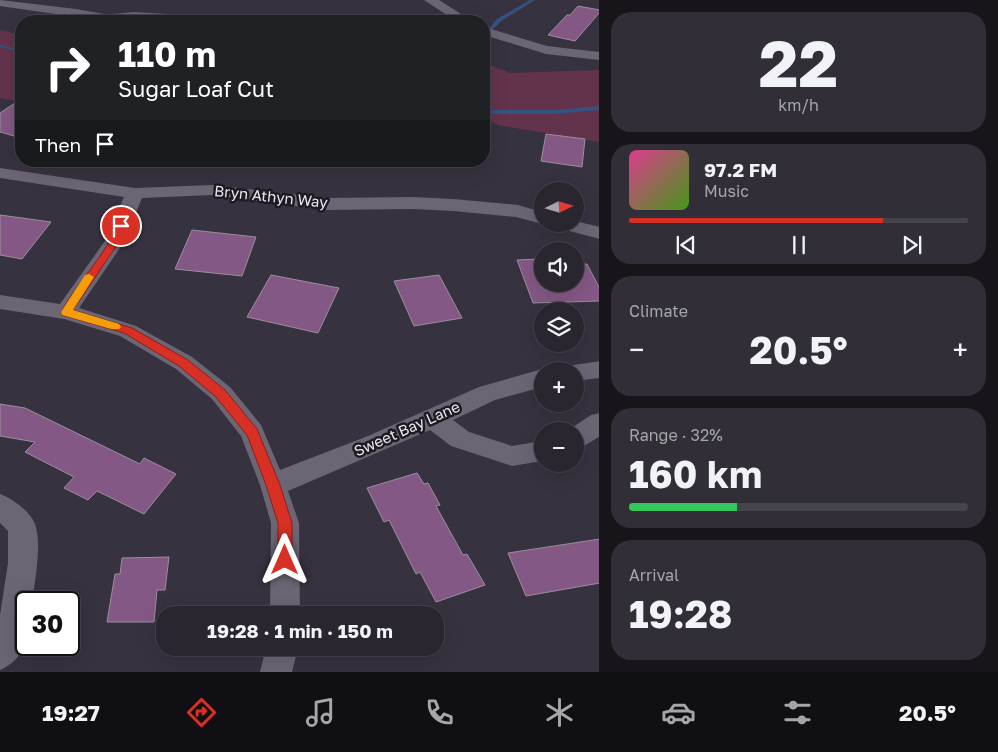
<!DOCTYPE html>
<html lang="en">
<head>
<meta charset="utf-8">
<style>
  body { margin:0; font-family:"Golos Text",sans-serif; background:#312e37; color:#f1f3f6; height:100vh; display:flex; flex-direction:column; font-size:19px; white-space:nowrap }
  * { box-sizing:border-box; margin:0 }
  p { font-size:16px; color:#a5a5aa }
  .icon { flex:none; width:28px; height:28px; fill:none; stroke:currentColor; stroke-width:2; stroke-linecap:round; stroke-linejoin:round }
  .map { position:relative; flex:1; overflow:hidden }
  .panel { display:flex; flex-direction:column; gap:12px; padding:12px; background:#17151a; width:399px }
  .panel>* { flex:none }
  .banner { position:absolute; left:15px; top:15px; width:475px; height:152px; border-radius:20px; box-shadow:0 5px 20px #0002,0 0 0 1px #45434b; background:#202124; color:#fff; overflow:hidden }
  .needle { width:32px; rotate:85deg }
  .fabs { position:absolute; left:534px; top:182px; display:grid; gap:10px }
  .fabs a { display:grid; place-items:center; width:50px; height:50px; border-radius:50%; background:#29262f; box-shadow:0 5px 20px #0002,0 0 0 1px #45434b; font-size:25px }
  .speed { position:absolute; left:15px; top:591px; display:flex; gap:10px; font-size:25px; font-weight:700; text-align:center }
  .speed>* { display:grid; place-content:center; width:65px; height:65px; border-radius:50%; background:#29262f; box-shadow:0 5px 20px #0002,0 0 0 1px #45434b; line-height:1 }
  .speed .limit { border:2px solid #111; border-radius:8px; background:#fff; color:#111 }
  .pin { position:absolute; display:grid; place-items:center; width:42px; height:42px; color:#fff; margin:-21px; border:2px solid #fff; border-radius:50%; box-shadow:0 1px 5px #0007 }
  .me { position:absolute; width:55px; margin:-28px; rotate:0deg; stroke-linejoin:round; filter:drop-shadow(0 0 4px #0008) }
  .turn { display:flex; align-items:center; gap:18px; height:105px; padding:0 20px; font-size:22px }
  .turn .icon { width:65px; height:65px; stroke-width:2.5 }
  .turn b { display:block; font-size:35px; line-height:42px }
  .then { display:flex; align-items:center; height:48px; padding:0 20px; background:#0003; gap:10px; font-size:19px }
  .big { font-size:38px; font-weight:700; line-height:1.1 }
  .panel .widget { flex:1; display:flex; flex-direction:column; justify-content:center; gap:8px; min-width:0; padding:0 18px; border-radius:20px; background:#312e37 }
  .panel .dial { align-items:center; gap:0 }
  .dial b { font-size:65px; line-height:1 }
  .song { display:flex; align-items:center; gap:15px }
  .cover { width:60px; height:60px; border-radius:8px; background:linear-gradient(135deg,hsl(330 70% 55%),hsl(100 70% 35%)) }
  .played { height:5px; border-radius:2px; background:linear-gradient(90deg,#d93025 75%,#45434b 75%) }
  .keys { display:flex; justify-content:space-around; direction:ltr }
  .heat { display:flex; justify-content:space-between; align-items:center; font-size:28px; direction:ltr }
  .charge { height:8px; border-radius:4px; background:linear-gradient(90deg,#34c759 32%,#45434b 0) }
  .trip { position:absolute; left:156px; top:606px; width:288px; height:50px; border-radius:20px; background:#29262f; box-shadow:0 5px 20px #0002,0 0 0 1px #45434b; font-weight:700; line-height:50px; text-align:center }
  .tab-bar { display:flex; height:80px; justify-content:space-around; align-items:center; background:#100f13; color:#a5a5aa }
  .tab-bar .icon { width:35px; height:35px }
  .tab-bar .selected { color:#d93025 }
  .tab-bar b { font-size:22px; color:#f1f3f6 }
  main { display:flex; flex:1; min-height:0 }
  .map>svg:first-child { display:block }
  .green { fill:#63334c }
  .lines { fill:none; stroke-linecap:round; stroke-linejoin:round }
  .stream { fill:#345281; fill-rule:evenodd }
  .building { fill:#845885; stroke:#9b8f9b }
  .lane { fill:#6b6574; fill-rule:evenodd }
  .street { fill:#6b6574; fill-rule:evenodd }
  .route { fill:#d93025; stroke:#8d1f18 }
  .slow { fill:#f59e0b }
  .labels { text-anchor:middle; stroke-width:5; stroke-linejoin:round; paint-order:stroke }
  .street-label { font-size:15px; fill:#eae6ef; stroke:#1d1b21 }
</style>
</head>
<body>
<main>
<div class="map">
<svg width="600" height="672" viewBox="0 0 600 672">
  <rect width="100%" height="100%" fill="#37323f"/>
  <path class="green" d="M 0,30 L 21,35 L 21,102 L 0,98 Z
    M 484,64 L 488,64 L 510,73 L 599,70 L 599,142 L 498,125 L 484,118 Z"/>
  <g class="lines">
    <path class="stream" d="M 530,0 L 535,0 L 501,21 L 486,37 L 484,37 L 484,34 L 497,19 Z
      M 0,45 L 21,50 L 21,52 L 0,47 Z
      M 600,106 L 600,110 L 555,114 L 484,114 L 484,110 L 555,110 Z"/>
  </g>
  <path class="building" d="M 578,6 L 600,10 L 600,12 L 575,41 L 548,35 L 567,15 L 570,15 Z
    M 21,99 L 21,138 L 0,132 L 0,113 Z
    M 546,134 L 585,139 L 582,167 L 541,161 Z
    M 0,215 L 51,222 L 22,259 L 0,255 Z
    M 192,230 L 256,237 L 242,276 L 175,269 Z
    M 540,259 L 542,266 L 542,284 L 575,284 L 575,265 L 587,264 L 600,289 L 600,301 L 533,303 L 517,260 Z
    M 271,275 L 339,288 L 318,333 L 247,317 Z
    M 439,275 L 462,318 L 414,326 L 394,281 Z
    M 0,404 L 25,408 L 140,464 L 144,458 L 176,474 L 144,514 L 97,491 L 88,500 L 64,488 L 74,477 L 25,452 L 35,442 L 0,436 Z
    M 417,473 L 424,484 L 428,483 L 440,505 L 436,506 L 463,555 L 467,554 L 485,585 L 436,602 L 420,572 L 416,574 L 389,520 L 384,522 L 367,488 Z
    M 600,539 L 600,583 L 526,596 L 508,553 Z
    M 169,557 L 165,590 L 157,590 L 154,622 L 107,622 L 115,574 L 120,574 L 122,558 Z"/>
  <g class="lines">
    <path class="lane" d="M 134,12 L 253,19 L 256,21 L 223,21 L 134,16 L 103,19 L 100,17 L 103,15 Z"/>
    <path class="street" d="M 0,0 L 76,9 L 127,18 L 129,21 L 103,21 L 0,6 Z
      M 424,0 L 439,0 L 472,21 L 456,21 Z
      M 484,27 L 547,46 L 600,52 L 600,60 L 546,54 L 484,35 Z
      M 0,168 L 135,188 L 212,185 L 326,198 L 414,197 L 453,199 L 518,205 L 542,212 L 542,224 L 516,217 L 453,211 L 414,209 L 326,210 L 212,195 L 142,198 L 124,242 L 79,308 L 136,326 L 192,357 L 230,387 L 261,425 L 280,470 L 368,436 L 479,387 L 542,369 L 548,371 L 542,371 L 542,387 L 495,400 L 453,420 L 469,432 L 512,446 L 542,441 L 542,461 L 512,466 L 451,446 L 430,430 L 288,491 L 299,523 L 300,615 L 270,615 L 271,523 L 260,485 L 241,436 L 212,399 L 176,369 L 120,336 L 64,319 L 0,309 L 0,295 L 60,304 L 105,241 L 124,197 L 0,178 Z
      M 575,221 L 600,227 L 600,239 L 558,228 L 555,224 L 575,224 Z
      M 600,361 L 600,378 L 575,381 L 575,371 L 564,371 L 567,366 Z
      M 600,413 L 600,436 L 584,446 L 575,449 L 575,431 L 567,431 L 591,415 Z
      M 0,494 C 13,499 30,511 35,524 C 42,543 35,582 32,602 L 26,602 C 26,630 31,657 0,670 L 0,615 L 8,563 L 8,531 L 0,523 Z
      M 266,648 L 298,648 L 292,672 L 260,672 Z"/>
  </g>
  <path class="route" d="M 121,223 L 126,226 L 119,242 L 73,310 L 132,328 L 188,360 L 225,390 L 257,429 L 280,485 L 292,523 L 292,560 L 290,565 L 285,567 L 280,565 L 278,560 L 278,523 L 266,485 L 247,435 L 216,397 L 179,366 L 124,333 L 62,315 L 61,312 C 75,287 95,266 109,242 C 113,235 114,225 121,223 Z"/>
  <path class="slow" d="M 89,274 L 94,277 L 73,310 L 119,324 L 121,327 L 119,329 L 111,329 L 62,315 L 61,312 L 85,275 Z"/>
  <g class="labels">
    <g class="street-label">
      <text transform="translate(271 197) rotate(6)" y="5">Bryn Athyn Way</text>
      <text transform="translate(407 429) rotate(-24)" y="5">Sweet Bay Lane</text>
    </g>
  </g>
</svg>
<div class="fabs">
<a><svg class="needle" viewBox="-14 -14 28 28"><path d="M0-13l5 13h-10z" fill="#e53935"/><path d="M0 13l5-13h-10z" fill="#a5a5aa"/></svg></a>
<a><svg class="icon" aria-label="sound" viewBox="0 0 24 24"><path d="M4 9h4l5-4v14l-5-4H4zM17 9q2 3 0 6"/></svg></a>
<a><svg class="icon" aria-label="layers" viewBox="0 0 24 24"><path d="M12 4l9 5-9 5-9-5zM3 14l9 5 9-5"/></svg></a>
<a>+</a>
<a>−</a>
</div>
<div class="speed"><div class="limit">30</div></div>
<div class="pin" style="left:121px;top:226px;background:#d93025"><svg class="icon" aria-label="arrive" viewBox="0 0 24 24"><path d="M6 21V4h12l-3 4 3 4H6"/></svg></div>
<svg class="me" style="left:285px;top:560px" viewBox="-20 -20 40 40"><path d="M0-17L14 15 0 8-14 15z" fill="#d93025" stroke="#fff" stroke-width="4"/></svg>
<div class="trip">19:28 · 1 min · 150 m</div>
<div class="banner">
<div class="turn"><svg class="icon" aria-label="right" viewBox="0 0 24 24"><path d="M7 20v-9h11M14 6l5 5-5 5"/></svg><div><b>110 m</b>Sugar Loaf Cut</div></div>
<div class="then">Then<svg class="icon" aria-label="arrive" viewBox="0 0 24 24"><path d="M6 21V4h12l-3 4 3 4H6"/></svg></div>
</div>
</div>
<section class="panel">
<div class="widget dial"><b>22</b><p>km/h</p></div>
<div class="widget">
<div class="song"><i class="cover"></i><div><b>97.2 FM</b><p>Music</p></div></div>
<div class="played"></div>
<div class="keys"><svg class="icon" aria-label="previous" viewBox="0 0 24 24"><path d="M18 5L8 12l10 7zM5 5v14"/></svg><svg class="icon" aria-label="pause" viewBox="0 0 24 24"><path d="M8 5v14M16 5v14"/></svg><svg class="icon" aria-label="next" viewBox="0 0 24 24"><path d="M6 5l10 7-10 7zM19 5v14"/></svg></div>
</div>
<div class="widget"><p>Climate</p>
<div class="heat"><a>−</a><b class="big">20.5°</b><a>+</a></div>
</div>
<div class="widget"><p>Range · 32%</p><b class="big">160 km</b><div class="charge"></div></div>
<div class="widget"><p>Arrival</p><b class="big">19:28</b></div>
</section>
</main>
<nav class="tab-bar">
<b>19:27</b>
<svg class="icon selected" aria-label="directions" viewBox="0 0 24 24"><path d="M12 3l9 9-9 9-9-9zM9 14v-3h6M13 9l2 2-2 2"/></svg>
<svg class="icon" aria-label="music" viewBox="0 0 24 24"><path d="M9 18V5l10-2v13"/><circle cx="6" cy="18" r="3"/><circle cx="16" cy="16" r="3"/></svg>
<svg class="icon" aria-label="phone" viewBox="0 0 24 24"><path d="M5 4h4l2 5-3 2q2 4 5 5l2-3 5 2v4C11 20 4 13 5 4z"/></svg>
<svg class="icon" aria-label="climate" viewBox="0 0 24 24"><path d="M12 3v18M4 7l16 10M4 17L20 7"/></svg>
<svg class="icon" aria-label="car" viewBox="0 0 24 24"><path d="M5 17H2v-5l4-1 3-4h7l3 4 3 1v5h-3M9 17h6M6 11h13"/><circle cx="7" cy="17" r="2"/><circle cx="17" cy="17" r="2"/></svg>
<svg class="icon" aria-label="filters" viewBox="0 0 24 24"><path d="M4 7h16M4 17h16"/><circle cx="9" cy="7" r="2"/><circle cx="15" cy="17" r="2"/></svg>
<b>20.5°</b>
</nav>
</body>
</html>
